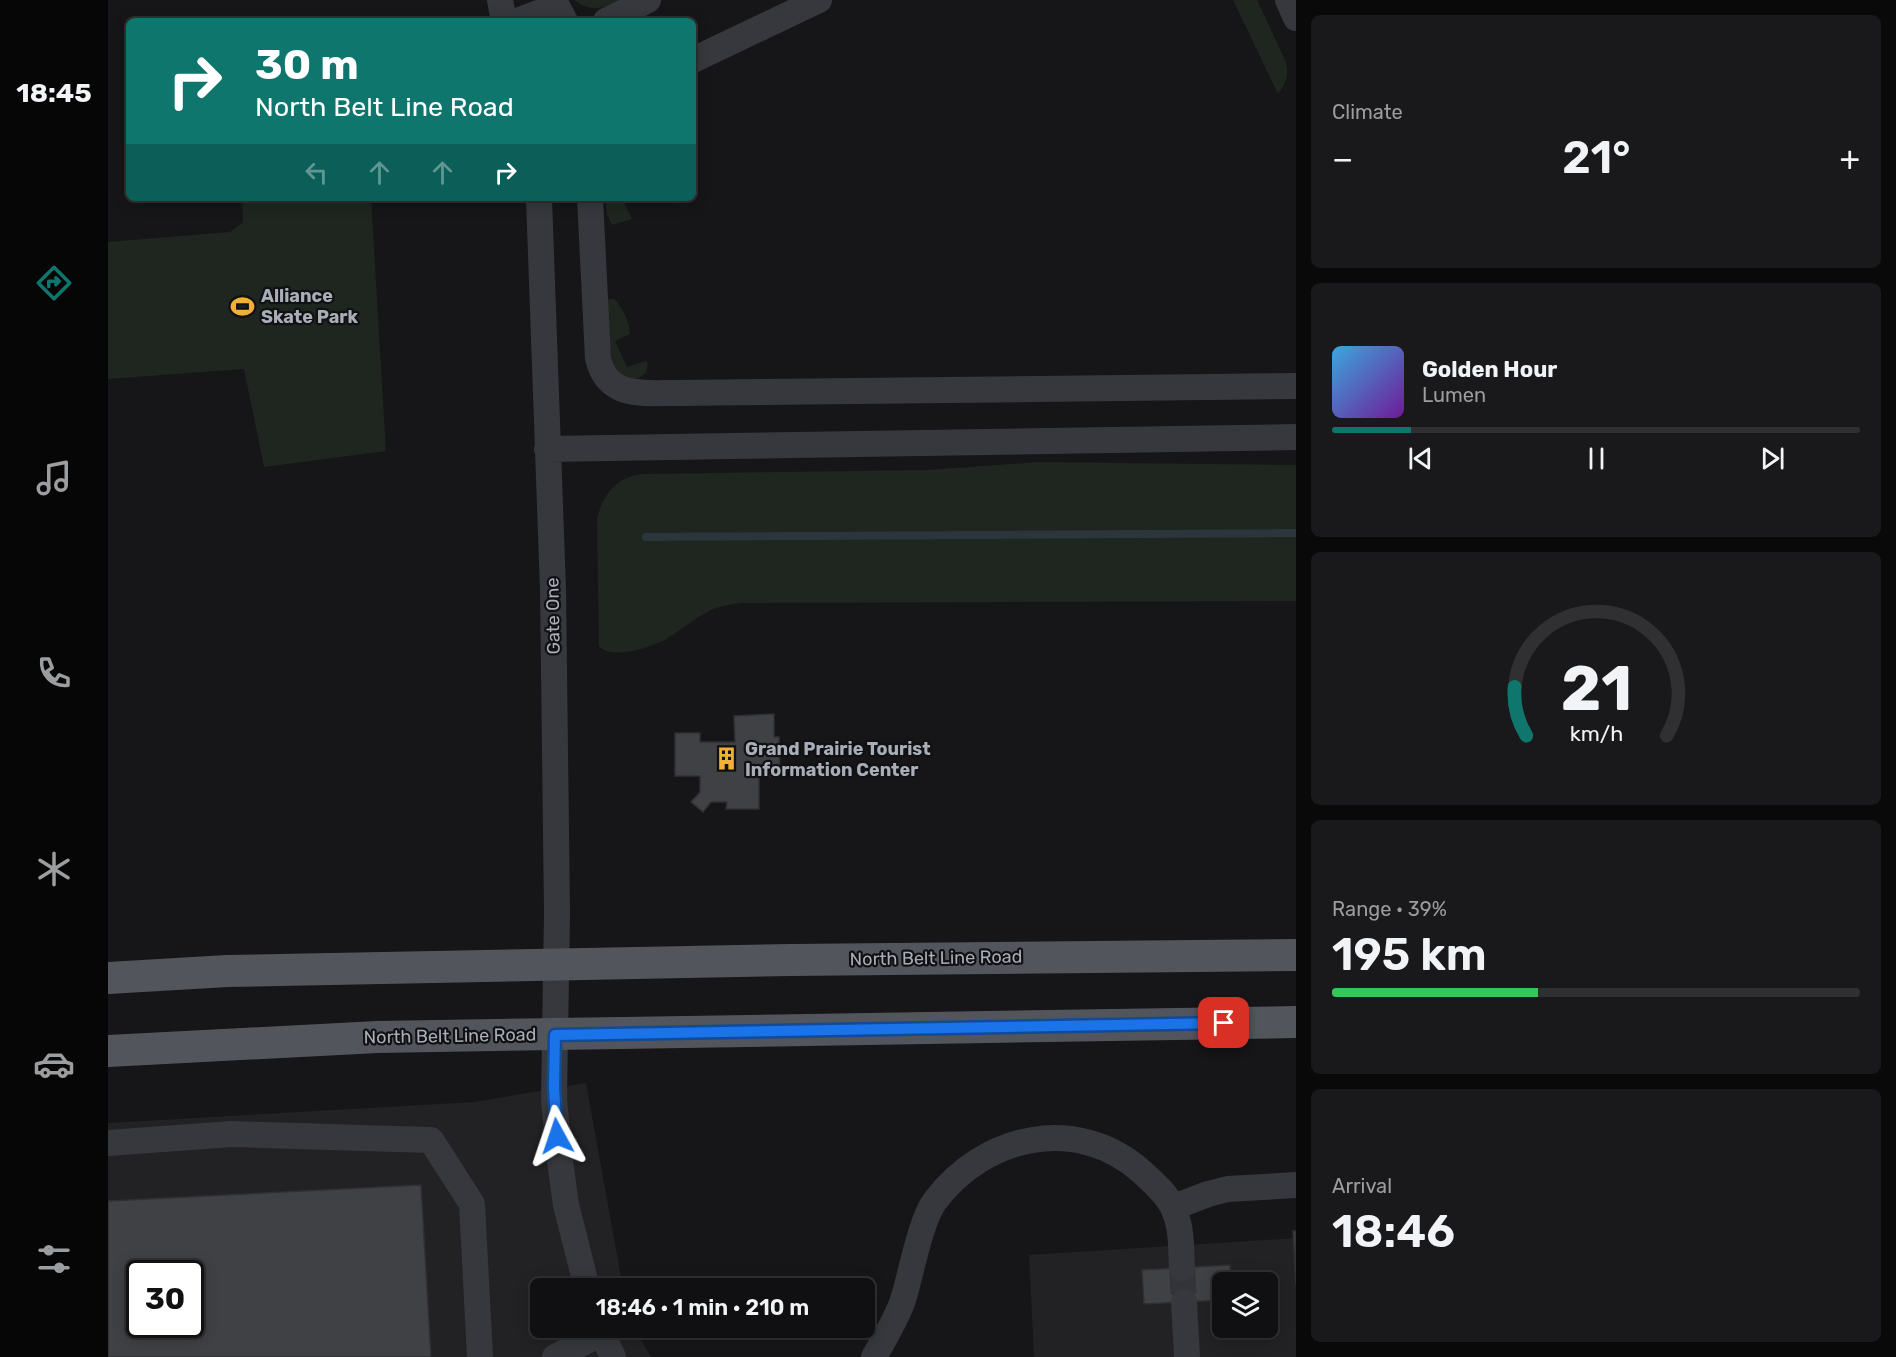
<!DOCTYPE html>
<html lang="en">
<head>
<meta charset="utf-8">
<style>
  body { margin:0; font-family:Rubik,sans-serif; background:#19191b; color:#f1f3f6; height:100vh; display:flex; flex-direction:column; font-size:22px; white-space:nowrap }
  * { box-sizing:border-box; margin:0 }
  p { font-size:20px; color:#9c9d9f }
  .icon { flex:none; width:33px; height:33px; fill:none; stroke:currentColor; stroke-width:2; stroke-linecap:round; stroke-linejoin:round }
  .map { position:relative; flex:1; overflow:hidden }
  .details { display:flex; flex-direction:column; gap:15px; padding:15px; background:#09090a; width:600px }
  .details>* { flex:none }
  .guide { position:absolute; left:18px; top:18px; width:570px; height:183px; border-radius:9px; box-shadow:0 3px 15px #0003,0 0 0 2px #303032; background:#0f766e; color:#fff; overflow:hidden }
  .buttons { position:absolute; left:1104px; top:1272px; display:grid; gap:12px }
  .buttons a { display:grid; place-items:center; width:66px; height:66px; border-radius:9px; background:#101012; box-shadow:0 3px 15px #0003,0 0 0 2px #303032; font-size:30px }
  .speed { position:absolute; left:18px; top:1260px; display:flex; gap:12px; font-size:30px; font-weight:700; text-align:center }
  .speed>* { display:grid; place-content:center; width:78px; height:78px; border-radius:50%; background:#101012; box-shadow:0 3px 15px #0003,0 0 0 2px #303032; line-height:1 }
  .speed .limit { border:3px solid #111; border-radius:9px; background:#fff; color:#111 }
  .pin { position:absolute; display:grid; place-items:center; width:51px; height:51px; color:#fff; margin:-26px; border-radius:12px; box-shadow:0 3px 9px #0006 }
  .me { position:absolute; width:66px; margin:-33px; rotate:355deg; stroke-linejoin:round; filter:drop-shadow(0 0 4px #0008) }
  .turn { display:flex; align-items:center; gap:21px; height:126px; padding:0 30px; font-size:27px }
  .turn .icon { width:78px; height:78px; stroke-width:2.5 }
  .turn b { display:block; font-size:42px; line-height:51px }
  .lanes { display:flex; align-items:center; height:57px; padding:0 30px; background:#0003; justify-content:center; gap:30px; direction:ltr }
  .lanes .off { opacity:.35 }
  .big { font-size:45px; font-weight:600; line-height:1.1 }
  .details .tile { flex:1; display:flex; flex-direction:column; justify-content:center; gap:9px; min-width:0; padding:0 21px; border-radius:9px; background:#19191b }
  .details .dial { align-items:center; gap:0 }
  .dial svg { height:156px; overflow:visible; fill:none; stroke:#303032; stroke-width:7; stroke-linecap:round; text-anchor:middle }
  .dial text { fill:#f1f3f6; stroke:none }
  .song { display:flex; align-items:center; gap:18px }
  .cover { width:72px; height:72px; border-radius:9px; background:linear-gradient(135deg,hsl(200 70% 55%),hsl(280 70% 35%)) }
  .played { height:6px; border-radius:3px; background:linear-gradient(90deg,#0f766e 15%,#303032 15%) }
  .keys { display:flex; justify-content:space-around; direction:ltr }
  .heat { display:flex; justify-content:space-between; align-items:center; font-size:33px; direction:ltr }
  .charge { height:9px; border-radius:4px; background:linear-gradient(90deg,#34c759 39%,#303032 0) }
  .trip { position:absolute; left:422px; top:1278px; width:345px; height:60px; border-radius:9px; background:#101012; box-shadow:0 3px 15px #0003,0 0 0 2px #303032; font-weight:600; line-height:60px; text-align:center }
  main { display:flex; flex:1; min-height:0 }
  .tabs { display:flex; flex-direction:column; width:108px; justify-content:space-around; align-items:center; background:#060607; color:#9c9d9f }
  .tabs .icon { width:42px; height:42px }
  .tabs .active { color:#0f766e }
  .tabs b { font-size:27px; color:#f1f3f6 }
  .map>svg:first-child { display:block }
  .built { fill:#222225; fill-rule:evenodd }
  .green { fill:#1e261f }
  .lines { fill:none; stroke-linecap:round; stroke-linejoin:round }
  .stream { stroke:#2c353c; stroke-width:8 }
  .building { fill:#404145; stroke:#303034; stroke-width:1.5; fill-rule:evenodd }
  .minor-tunnel { stroke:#333438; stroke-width:26; stroke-dasharray:26 13; stroke-linecap:butt }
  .minor { stroke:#37383d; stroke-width:26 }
  .major { stroke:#53555c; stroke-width:32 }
  .route-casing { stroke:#114b97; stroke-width:15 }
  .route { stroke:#1a73e8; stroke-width:10 }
  .labels { text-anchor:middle; stroke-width:4.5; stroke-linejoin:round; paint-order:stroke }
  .poi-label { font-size:18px; font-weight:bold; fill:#a8adb8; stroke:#111113; text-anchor:start }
  .street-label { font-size:18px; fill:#a8adb8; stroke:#111113 }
</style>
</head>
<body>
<main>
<nav class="tabs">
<b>18:45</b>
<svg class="icon active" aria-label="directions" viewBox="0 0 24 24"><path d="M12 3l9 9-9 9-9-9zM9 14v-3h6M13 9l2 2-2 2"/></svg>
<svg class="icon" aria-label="music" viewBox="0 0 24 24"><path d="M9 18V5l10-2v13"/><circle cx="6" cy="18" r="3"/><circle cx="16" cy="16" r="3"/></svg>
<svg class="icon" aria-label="phone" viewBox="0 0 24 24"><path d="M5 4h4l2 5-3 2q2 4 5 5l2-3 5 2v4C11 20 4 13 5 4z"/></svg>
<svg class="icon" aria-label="climate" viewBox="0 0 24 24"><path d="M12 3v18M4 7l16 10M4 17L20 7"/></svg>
<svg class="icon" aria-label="car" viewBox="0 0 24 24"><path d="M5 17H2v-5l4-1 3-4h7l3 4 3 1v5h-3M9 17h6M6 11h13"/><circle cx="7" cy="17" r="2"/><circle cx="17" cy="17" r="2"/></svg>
<svg class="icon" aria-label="filters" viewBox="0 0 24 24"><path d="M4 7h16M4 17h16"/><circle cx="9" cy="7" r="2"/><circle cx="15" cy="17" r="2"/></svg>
</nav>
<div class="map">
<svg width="1188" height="1357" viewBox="0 0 1188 1357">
  <rect width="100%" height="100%" fill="#161618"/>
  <path class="built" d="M 478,1083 L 515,1288 L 432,1288 L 432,1328 L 526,1328 L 543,1357 L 0,1357 L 0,1123 L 366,1102 ZM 32,1274 L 82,1274 L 82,1324 L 32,1324 Z
    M 1188,1238 L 1188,1357 L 926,1357 L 921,1255 ZM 1114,1282 L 1160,1282 L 1160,1328 L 1114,1328 Z"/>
  <path class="green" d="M 466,0 L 510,0 C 495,11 481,11 466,0 Z
    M 1125,0 L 1149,0 L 1178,62 C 1181,75 1178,83 1170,94 Z
    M 134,198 L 263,198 L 278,451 L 156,467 L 136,369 L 0,379 L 0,242 L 122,232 L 135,222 Z
    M 497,198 L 514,198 L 524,219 L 504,225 L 499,214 Z
    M 500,299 L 506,299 C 514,306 522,323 522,334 L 507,341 L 519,367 L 538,361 L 540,363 L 538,373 L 531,378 C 496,384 500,325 498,303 Z
    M 931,462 L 1188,465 L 1188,601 L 634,603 C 623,604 613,606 603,610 C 587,618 574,629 560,638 C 545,647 503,661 491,646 L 489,519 C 495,494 509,476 536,474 L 819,470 Z"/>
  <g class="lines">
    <path class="stream" d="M 538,537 L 1188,533"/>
  </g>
  <path class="building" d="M 666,714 L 666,737 L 671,737 L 672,776 L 651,777 L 651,809 L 618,809 L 619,802 L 603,802 L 595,812 L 583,802 L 592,792 L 592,776 L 567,776 L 567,733 L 592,733 L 592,742 L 627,742 L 626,716 Z
    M 313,1185 L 323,1357 L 0,1357 L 0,1201 ZM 32,1274 L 82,1274 L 82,1324 L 32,1324 Z
    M 1185,1231 L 1188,1231 L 1188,1285 Z
    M 1122,1265 L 1123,1282 L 1114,1282 L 1114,1300 L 1036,1304 L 1034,1270 Z"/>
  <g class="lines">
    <path class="minor-tunnel" d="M 1074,1268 L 1076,1302"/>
    <path class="minor" d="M 392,0 L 396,21
      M 1180,0 L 1188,18
      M 409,21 L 449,6 L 457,21
      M 498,21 L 540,0
      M 585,60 L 711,0
      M 431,198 L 445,589 L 449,913 L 446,1099 L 451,1154 L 458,1205 L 479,1288
      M 482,198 L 490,358 C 499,398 533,393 566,393 L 1188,386
      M 439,449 L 1188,437
      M 0,1143 L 124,1134 L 323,1140 L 364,1204 L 372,1357
      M 1066,1207 L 1100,1194 L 1120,1189 L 1188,1185
      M 1076,1302 L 1079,1357
      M 492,1328 L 505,1357
      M 447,1357 L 494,1333
      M 766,1357 C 776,1339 788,1320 795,1300 C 803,1275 812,1221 827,1201 C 876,1135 969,1114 1034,1172 C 1045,1182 1061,1196 1066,1210 C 1074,1228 1073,1249 1074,1268"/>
    <path class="major" d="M 0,978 L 119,971 L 683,960 L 1188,955
      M 0,1051 L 269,1037 L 1188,1022"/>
  </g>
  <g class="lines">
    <defs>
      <path id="route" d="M 449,1136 L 446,1088 L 447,1035 L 1116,1023"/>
    </defs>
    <use href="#route" class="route-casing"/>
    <use href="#route" class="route"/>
  </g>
  <defs>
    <symbol id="stadium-bare" viewBox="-9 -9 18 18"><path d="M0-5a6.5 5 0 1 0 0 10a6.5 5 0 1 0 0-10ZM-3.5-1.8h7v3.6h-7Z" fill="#f2b134" stroke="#111113" stroke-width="2.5" paint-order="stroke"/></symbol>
    <symbol id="building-bare" viewBox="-9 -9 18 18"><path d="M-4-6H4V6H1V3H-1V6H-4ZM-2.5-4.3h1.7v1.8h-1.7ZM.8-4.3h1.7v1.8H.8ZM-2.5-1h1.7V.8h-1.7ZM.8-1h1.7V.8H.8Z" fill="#f2b134" stroke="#111113" stroke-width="2.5" paint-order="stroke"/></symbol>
  </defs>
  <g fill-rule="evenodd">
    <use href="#stadium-bare" x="118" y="290" width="33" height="33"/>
    <use href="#building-bare" x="602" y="742" width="33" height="33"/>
  </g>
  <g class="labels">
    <g class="poi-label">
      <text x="153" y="302">Alliance<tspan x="153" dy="21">Skate Park</tspan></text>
      <text x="637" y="755">Grand Prairie Tourist<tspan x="637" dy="21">Information Center</tspan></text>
    </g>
    <g class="street-label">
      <text transform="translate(445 616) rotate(-91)" y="6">Gate One</text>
      <text transform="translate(828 958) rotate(-1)" y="6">North Belt Line Road</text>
      <text transform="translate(342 1036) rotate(-1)" y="6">North Belt Line Road</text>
    </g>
  </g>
</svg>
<div class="buttons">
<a><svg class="icon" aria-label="layers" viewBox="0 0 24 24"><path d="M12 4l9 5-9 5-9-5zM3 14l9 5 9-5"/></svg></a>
</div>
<div class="speed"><div class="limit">30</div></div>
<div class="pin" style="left:1116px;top:1023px;background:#d93025"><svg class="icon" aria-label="arrive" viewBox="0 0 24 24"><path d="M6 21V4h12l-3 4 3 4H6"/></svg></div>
<svg class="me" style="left:449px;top:1136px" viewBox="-20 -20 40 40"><path d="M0-17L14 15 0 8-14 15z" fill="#1a73e8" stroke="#fff" stroke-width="4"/></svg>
<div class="trip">18:46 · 1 min · 210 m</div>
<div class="guide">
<div class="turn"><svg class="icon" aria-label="right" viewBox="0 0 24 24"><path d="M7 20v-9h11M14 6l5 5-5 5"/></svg><div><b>30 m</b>North Belt Line Road</div></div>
<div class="lanes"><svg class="icon off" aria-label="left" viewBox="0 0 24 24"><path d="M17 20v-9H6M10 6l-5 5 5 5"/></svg><svg class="icon off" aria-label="ahead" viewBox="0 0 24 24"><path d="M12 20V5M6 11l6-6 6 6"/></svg><svg class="icon off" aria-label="ahead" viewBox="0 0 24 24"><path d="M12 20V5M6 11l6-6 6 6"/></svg><svg class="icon" aria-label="right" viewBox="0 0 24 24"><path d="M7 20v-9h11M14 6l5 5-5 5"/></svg></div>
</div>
</div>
<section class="details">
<div class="tile"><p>Climate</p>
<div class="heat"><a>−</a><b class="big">21°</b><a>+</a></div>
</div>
<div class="tile">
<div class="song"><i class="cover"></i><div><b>Golden Hour</b><p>Lumen</p></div></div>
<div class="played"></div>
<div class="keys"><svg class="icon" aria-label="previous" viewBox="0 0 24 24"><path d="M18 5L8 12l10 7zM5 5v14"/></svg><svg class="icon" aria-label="pause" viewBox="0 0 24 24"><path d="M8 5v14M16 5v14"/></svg><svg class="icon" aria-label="next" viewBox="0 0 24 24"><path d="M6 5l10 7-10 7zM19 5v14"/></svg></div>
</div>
<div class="tile dial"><svg viewBox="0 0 100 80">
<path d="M14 69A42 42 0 1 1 86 69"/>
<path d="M14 69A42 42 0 0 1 8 44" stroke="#0f766e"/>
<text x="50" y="56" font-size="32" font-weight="700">21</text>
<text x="50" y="72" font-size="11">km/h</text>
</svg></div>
<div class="tile"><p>Range · 39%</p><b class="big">195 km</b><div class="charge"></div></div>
<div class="tile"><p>Arrival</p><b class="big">18:46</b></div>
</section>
</main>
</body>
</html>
